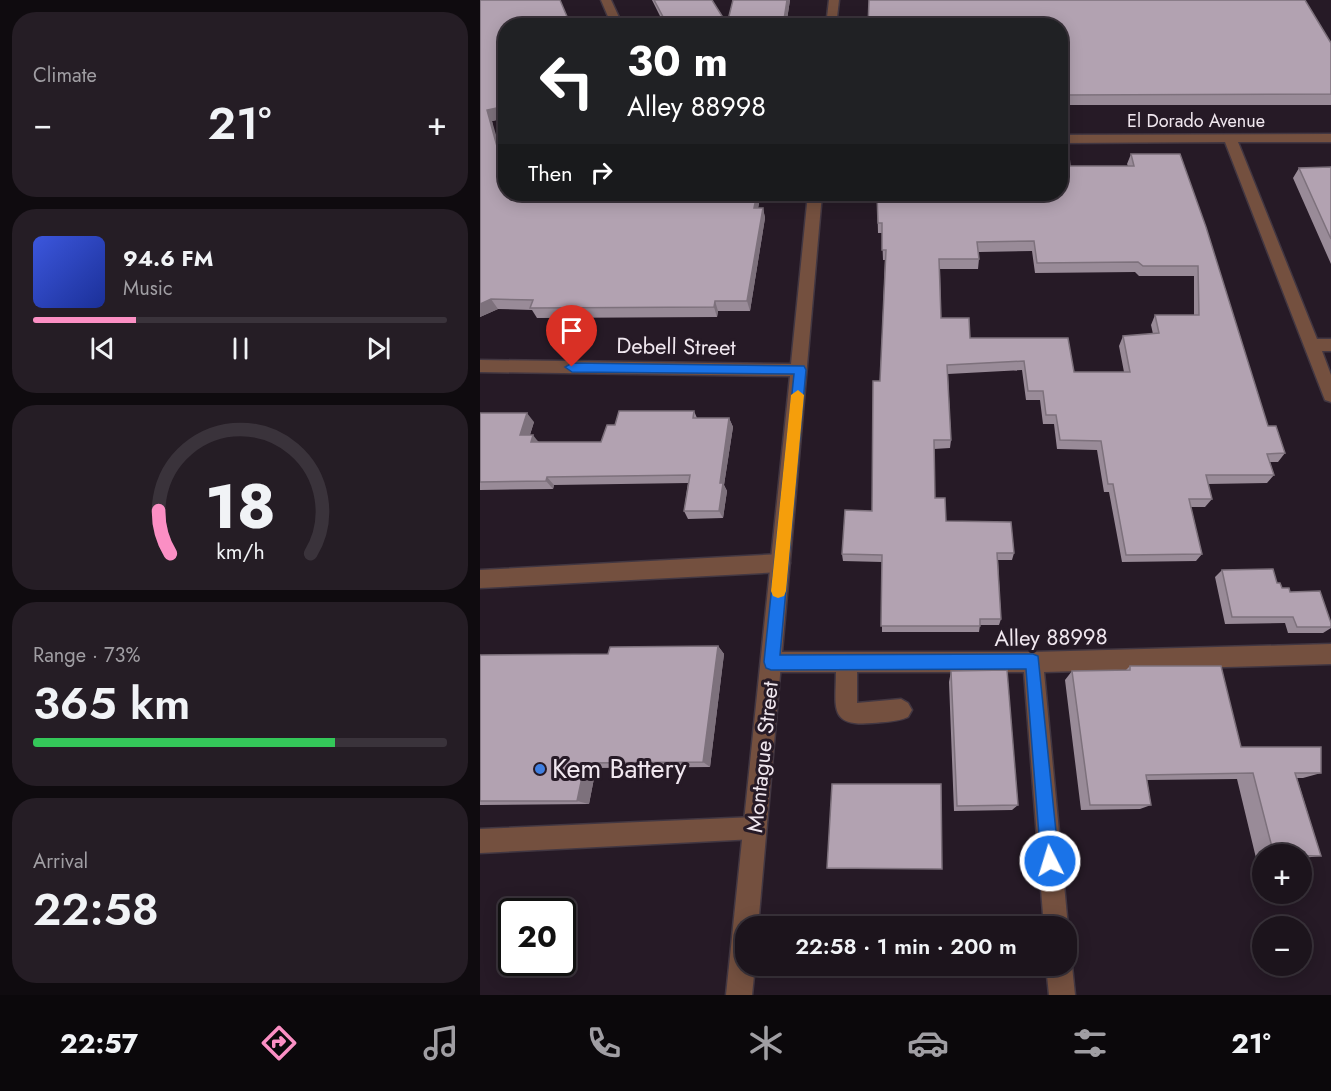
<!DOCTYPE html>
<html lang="en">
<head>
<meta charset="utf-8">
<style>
  body { margin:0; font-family:Jost,sans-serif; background:#251d25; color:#f1f3f6; height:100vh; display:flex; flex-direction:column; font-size:22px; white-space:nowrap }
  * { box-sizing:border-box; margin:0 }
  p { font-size:20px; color:#a09ea3 }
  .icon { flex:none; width:33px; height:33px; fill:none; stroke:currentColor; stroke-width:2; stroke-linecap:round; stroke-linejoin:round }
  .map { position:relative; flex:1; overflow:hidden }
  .side { display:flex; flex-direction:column; gap:12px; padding:12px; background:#0f0b0f; width:480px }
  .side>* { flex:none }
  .guide { position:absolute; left:18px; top:18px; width:570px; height:183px; border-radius:24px; box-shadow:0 3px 15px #0003,0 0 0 2px #3a333b; background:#202124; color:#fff; overflow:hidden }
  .tools { position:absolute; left:772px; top:844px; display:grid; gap:12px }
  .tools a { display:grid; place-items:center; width:60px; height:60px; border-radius:50%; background:#1c141c; box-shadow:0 3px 15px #0003,0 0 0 2px #3a333b; font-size:30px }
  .speed { position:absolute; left:18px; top:898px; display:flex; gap:12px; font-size:30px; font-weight:700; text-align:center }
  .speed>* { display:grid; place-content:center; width:78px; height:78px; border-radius:50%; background:#1c141c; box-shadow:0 3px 15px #0003,0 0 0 2px #3a333b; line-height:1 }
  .speed .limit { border:3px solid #111; border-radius:9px; background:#fff; color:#111 }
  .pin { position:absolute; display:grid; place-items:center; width:51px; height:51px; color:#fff; margin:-62px -26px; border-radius:50% 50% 50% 0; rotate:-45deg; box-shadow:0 0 6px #0007 }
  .pin .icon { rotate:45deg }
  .me { position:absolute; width:66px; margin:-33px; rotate:355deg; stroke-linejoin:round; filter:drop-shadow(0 0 4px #0008) }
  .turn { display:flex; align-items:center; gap:21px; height:126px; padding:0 30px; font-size:27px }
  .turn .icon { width:78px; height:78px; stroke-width:2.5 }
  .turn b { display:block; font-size:42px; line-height:51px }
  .then { display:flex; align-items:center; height:57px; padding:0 30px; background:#0003; gap:12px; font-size:22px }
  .big { font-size:45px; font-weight:600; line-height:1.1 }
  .side .widget { flex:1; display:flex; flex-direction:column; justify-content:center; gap:9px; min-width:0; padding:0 21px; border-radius:24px; background:#251d25 }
  .side .dial { align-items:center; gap:0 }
  .dial svg { height:156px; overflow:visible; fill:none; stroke:#3a333b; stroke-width:7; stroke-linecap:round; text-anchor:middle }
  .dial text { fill:#f1f3f6; stroke:none }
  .song { display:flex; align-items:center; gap:18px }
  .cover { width:72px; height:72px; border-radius:9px; background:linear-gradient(135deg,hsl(230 70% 55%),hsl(230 70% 35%)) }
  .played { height:6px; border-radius:3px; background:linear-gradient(90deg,#fb8fc4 25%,#3a333b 25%) }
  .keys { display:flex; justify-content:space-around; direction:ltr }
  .heat { display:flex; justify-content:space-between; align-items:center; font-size:33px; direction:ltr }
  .charge { height:9px; border-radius:4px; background:linear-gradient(90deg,#34c759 73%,#3a333b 0) }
  .trip { position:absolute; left:255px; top:916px; width:342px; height:60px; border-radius:24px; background:#1c141c; box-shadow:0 3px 15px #0003,0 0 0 2px #3a333b; font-weight:600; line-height:60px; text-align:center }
  .menu { display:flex; height:96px; justify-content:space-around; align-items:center; background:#0b080b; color:#a09ea3 }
  .menu .icon { width:42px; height:42px }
  .menu .selected { color:#fb8fc4 }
  .menu b { font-size:27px; color:#f1f3f6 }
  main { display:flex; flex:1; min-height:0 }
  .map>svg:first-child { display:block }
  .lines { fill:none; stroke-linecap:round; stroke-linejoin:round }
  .lane-casing { stroke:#423742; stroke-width:3 }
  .street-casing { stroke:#423742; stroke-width:3 }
  .lane { fill:#74503f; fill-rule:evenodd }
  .street { fill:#74503f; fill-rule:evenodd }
  .wall { fill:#998b98; fill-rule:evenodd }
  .shaded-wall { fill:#7d717c }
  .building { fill:#b2a2b1; stroke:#7d717c; stroke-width:1.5; fill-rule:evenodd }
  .route { fill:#1a73e8; stroke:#114b97; stroke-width:1.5 }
  .slow { fill:#f59e0b }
  .shop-dot { fill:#3f7fe0; stroke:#261a26; stroke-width:2 }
  .labels { text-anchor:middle; stroke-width:6; stroke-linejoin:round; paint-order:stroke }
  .far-street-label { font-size:18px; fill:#f0e7ef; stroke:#261a26 }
  .street-label { font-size:22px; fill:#f0e7ef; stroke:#261a26 }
  .near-poi-label { font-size:27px; fill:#f0e7ef; stroke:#261a26; text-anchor:start }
</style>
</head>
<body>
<main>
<section class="side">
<div class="widget"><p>Climate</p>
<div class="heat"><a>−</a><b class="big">21°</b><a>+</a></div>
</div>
<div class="widget">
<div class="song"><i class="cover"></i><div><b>94.6 FM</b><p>Music</p></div></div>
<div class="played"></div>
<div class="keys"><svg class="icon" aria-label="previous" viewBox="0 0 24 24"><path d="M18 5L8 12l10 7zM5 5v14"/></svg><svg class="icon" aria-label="pause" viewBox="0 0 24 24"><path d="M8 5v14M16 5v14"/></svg><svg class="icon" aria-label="next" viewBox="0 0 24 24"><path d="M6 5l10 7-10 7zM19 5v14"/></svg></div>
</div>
<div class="widget dial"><svg viewBox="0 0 100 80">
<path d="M14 69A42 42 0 1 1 86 69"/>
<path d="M14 69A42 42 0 0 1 8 47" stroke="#fb8fc4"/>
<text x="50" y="56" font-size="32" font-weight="700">18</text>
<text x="50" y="72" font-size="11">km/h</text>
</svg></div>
<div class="widget"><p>Range · 73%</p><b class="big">365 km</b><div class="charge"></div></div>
<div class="widget"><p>Arrival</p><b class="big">22:58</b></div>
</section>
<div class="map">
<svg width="851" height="995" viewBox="0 0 851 995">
  <rect width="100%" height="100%" fill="#261a26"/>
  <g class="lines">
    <defs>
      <path id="lane" d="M 301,554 L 308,557 L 310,563 L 308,569 L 301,572 L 0,588 L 0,570 Z
        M 851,644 L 851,664 L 564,672 L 588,927 L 586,931 L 586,927 L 564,927 L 544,672 L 377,672 L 377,703 L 421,699 L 428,703 L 432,710 L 428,717 C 417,722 404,722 392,723 C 348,727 356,706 356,672 L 291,672 L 284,669 L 281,662 L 284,655 L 291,652 L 553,652 Z
        M 275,817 L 283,820 L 286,828 L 283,836 L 275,839 L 0,853 L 0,829 Z
        M 586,957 L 592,966 L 595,995 L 569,995 L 566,966 L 586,966 Z"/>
      <path id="street" d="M 121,0 L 131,0 L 143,26 L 132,26 Z
        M 349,0 L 359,0 L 356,26 L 346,26 Z
        M 851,134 L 851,142 L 758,142 L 837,339 L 851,339 L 851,351 L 842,351 L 851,375 L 851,402 L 845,400 L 843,395 L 745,142 L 580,143 L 580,135 Z
        M 328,194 L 342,194 L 278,927 L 266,927 L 266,966 L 275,966 L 272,995 L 246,995 L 310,376 L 0,372 L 0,360 L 311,364 Z"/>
    </defs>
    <use href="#lane" class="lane-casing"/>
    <use href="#street" class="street-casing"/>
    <use href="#lane" class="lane"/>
    <use href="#street" class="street"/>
  </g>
  <path class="wall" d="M 0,0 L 26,26 L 26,118 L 12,121 L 26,194 L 281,194 L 278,208 L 283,208 L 285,218 L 270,311 L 238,311 L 237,317 L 57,318 L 52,310 L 18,309 L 0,317 Z
    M 172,0 L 232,0 L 247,24 L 253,0 L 310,0 L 306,26 L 185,26 Z
    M 580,26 L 851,43 L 851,105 L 580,105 Z
    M 651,154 L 700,154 L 788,426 L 805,453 L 798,462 L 790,462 L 794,475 L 787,483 L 728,484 L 732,499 L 725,507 L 711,507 L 722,554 L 716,561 L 642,562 L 629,492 L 624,492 L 617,450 L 577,449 L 574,424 L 563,424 L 560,400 L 546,400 L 542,370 L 468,374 L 471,440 L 470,448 L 454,449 L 455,498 L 466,521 L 534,553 L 532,560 L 518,560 L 521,619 L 519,625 L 500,625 L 499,632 L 402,632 L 402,562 L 363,561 L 362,554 L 392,511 L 400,381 L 405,260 L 403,260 L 402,233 L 398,233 L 397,194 L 590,166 L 648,166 L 647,164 ZM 552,251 L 555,273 L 655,272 L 659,276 L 714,276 L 714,315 L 675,315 L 671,325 L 673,334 L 643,336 L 639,346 L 644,372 L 594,372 L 490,338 L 461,318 L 460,269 L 498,269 L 499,259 L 499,252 Z
    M 851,167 L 851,264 L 813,178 L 819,168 Z
    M 214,411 L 217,418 L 249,418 L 253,427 L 244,485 L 247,491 L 243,518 L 208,519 L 204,511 L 208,483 L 74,485 L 73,489 L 0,490 L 0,413 L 54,422 L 50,435 L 59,442 L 121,442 L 135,425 Z
    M 742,570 L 797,583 L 802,588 L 810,592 L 851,623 L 851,628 L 843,633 L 808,633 L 805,623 L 745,624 L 735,577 Z
    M 238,646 L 244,654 L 230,767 L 116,768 L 109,804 L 0,805 L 0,655 L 128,654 Z
    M 650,666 L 761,747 L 841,773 L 823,778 L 817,778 L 841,856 L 822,858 L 822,855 L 783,855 L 783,858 L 776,858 L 757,779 L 667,780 L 671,805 L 660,809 L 601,810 L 585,680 L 592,671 L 646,670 Z
    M 471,671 L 538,805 L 532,810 L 474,811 L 469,682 Z
    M 347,868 L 462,869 L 349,869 Z"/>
  <path class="shaded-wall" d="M 307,0 L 310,0 L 306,26 L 303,26 Z
    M 26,106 L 26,118 L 12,121 L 26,169 L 26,179 L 7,110 Z
    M 277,194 L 281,194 L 276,218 L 274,208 Z
    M 283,208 L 285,218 L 270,311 L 267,301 Z
    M 11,299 L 18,309 L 0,317 L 0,304 Z
    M 235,301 L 238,311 L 237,317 L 234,307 Z
    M 47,413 L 54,422 L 47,443 L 40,435 Z
    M 249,418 L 253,427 L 244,485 L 247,491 L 243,518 L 239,511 L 240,483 Z
    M 53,435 L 60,444 L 51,442 Z
    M 67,477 L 74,485 L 73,489 L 66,481 Z
    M 238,646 L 244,654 L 230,767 L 223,762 Z
    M 105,763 L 116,768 L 109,804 L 97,801 Z"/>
  <path class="building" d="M 0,0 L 80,0 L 91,26 L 26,26 L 26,106 L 7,110 L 26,179 L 26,194 L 277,194 L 274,208 L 283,208 L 267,301 L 235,301 L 234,307 L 50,308 L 53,300 L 11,299 L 0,304 Z
    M 174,0 L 232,0 L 247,24 L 253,0 L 307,0 L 303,26 L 188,26 Z
    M 389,0 L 825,0 L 851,43 L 851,94 L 580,95 L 580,26 L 388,26 Z
    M 651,154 L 700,154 L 726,227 L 788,426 L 796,426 L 805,453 L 787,454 L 794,475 L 726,475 L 732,499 L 709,499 L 722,554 L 646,555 L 633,484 L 628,484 L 621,441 L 580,440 L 576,415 L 566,415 L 563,391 L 548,391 L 544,361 L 467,365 L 471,440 L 454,440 L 455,498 L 465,498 L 466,521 L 531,522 L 534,553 L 517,553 L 521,619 L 500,619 L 500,626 L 401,626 L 402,555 L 362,554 L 365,510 L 392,511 L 393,381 L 400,381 L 406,250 L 402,250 L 402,223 L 398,223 L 397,194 L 580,194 L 580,158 L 589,157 L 590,166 L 654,166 ZM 554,241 L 557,263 L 658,262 L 663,266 L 718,266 L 719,315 L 675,315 L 679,333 L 643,336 L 650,372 L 594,372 L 588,338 L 490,338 L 489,318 L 461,318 L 459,259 L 499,259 L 497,242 Z
    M 851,167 L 851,239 L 819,168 Z
    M 139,411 L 214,411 L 213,418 L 249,418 L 240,483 L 243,483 L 239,511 L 204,511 L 210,475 L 67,477 L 66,481 L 0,482 L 0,413 L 47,413 L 40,435 L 53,435 L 51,442 L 121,442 L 127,425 L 135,425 Z
    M 793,569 L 797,583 L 800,583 L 802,588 L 809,588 L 810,592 L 840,591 L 851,623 L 851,627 L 817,627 L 813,617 L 752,617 L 742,570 Z
    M 238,646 L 223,762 L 105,763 L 97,801 L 0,801 L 0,655 L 128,654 L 130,647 Z
    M 650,666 L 741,666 L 761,747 L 841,747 L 841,773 L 815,773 L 841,856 L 794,855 L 773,773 L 666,775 L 671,805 L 610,805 L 592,671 L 650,670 Z
    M 527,670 L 538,805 L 477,806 L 471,671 Z
    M 352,784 L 461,784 L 462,869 L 347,868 Z"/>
  <path class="route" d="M 92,363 L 324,366 L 326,370 L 300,655 L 553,654 L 558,656 L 579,861 L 576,867 L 570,870 L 564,867 L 561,861 L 546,669 L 291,670 L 286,668 L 284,662 L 314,374 L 92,372 L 85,367 Z"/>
  <path class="slow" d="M 318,390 L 324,395 L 306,591 L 304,596 L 298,598 L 293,596 L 291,591 L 311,395 Z"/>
  <circle class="shop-dot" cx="60" cy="769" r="6"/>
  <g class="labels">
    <g class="far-street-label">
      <text x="716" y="127">El Dorado Avenue</text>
    </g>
    <g class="street-label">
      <text transform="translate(196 346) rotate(1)" y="8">Debell Street</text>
      <text transform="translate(571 637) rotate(-1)" y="8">Alley 88998</text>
      <text transform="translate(282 757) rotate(-84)" y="8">Montague Street</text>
    </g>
    <g class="near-poi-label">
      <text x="72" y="778">Kem Battery</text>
    </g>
  </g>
</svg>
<div class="tools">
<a>+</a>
<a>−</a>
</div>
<div class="speed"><div class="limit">20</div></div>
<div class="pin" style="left:92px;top:367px;background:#d93025"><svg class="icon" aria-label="arrive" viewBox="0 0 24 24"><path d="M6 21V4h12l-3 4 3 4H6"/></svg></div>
<svg class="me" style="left:570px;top:861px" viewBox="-20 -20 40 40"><circle r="17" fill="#1a73e8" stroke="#fff" stroke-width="3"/><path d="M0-11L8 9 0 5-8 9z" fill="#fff"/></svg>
<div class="trip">22:58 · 1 min · 200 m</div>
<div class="guide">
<div class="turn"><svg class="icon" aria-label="left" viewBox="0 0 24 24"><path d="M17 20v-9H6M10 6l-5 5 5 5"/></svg><div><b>30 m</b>Alley 88998</div></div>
<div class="then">Then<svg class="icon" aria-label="right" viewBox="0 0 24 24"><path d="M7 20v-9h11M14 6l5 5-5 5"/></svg></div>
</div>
</div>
</main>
<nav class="menu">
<b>22:57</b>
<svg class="icon selected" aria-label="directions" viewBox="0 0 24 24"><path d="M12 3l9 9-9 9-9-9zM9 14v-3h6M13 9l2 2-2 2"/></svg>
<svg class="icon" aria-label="music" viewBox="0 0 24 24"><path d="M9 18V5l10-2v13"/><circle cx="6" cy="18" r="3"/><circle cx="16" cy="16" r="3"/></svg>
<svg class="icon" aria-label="phone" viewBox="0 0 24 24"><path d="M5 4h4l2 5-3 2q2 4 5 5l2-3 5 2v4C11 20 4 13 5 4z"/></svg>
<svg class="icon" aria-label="climate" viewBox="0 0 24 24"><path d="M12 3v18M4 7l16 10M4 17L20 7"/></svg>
<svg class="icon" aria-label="car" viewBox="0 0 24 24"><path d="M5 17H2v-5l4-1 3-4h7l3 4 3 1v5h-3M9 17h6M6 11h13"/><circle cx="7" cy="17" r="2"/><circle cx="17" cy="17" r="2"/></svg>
<svg class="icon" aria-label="filters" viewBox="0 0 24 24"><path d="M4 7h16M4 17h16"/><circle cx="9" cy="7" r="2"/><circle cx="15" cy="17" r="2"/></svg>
<b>21°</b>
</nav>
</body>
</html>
